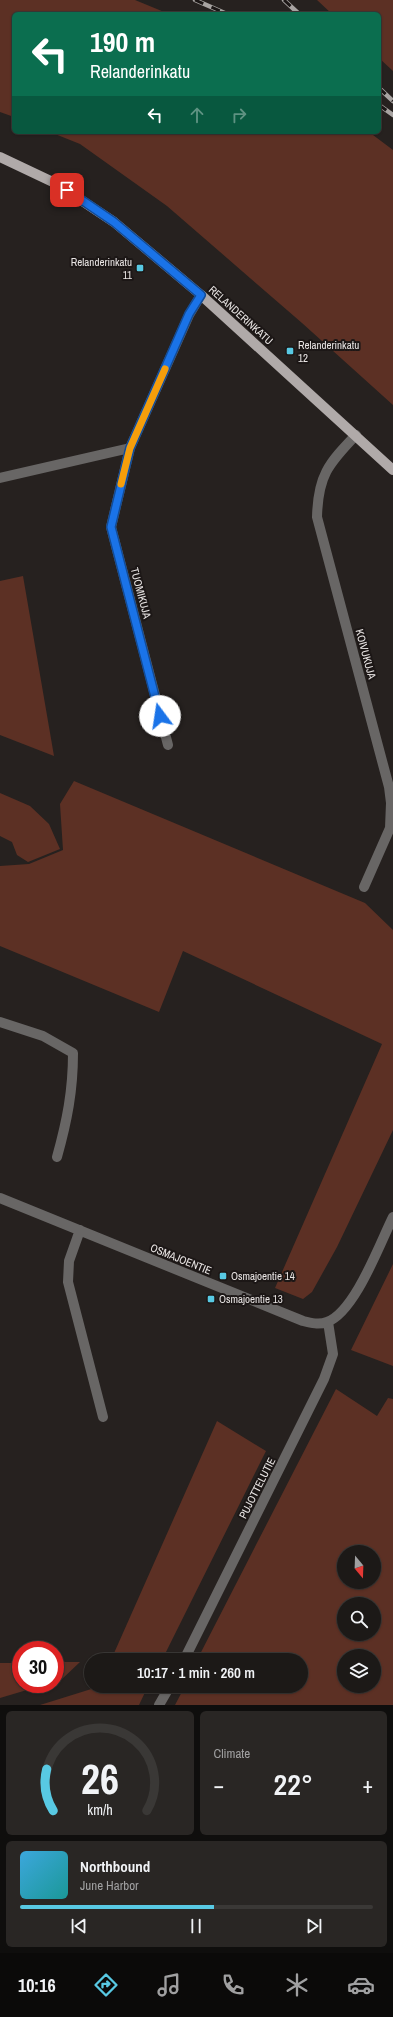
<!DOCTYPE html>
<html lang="en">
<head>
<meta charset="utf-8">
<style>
  body { margin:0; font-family:"Archivo Narrow",sans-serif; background:#292624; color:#f1f3f6; height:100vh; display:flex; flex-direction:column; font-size:15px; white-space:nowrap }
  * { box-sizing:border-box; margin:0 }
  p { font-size:13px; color:#a0a0a1 }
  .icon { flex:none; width:22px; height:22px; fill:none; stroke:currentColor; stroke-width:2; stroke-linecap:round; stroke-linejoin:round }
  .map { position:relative; height:1705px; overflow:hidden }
  .panel { display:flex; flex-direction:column; gap:6px; padding:6px; background:#0f0e0d; flex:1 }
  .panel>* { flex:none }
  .banner { position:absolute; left:12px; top:12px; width:369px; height:122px; border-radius:6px; box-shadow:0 1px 3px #0004,0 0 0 1px #3a3836; background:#0b6e4f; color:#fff; overflow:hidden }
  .needle { width:26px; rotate:161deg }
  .buttons { position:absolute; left:337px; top:1545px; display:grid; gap:8px }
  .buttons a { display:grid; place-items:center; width:44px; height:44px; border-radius:50%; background:#1c1917; box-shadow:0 1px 3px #0004,0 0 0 1px #3a3836; font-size:20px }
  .speed { position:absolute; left:12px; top:1641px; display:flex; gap:8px; font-size:20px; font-weight:700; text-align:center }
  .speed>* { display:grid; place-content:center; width:52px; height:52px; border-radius:50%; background:#1c1917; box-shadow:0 1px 3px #0004,0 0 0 1px #3a3836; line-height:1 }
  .speed .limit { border:6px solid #d22; background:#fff; color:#111 }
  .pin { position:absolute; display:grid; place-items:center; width:34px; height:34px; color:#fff; margin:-17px; border-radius:8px; box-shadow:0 2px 6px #0006 }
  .me { position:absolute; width:44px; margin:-22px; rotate:346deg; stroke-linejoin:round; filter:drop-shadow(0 0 3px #0008) }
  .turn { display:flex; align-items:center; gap:14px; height:84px; padding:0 12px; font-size:18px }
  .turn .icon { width:52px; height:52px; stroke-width:2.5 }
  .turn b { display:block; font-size:28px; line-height:34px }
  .lanes { display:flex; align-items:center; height:38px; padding:0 12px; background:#0003; justify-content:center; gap:20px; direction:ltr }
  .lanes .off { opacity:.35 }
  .big { font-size:30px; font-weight:600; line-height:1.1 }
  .panel .tile { flex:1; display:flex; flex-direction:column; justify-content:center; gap:6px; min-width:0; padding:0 14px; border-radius:6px; background:#292624 }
  .panel .dial { align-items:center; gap:0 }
  .dial svg { height:104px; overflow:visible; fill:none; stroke:#3a3836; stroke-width:7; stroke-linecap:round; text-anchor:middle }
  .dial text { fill:#f1f3f6; stroke:none }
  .song { display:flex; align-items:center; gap:12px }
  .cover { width:48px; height:48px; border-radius:6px; background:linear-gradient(135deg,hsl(200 70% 55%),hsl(180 70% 35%)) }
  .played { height:4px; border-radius:2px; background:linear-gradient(90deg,#58c9e3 55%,#3a3836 55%) }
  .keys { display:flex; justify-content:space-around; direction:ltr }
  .heat { display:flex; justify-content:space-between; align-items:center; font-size:22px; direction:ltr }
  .panel .tiles { flex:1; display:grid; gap:6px; grid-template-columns:1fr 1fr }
  .tile:last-child { grid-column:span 2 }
  .trip { position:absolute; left:84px; top:1653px; width:224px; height:40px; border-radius:20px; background:#1c1917; box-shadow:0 1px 3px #0004,0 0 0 1px #3a3836; font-weight:600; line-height:40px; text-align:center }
  .dock { display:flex; height:64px; justify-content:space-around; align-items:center; background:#0b0a09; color:#a0a0a1 }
  .dock .icon { width:28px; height:28px }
  .dock .selected { color:#58c9e3 }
  .dock b { font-size:18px; color:#f1f3f6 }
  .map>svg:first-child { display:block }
  .green { fill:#5c3024; fill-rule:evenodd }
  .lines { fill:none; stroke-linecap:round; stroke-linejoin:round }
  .minor { stroke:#686665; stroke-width:10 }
  .major { stroke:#b0aaa9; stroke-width:10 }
  .rail-casing { stroke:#a8a4a2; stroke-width:4.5 }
  .rail { stroke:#1c1716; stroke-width:3; stroke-dasharray:9; stroke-linecap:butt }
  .route-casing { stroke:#114b97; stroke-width:10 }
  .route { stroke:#1a73e8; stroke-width:7 }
  .slow { stroke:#f59e0b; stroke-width:7 }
  .poi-dot { fill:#58c9e3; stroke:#1c1716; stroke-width:1.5 }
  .labels { text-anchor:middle; stroke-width:4; stroke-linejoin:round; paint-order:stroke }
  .poi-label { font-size:11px; fill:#e9e5e4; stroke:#1c1716; text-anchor:start }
  .street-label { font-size:11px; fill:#e9e5e4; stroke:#1c1716 }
</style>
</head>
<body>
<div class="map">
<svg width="393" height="1705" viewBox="0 0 393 1705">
  <rect width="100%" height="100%" fill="#26211f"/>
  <path class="green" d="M 0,0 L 135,0 L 169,14 L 14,14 L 14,117 L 0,112 Z
    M 317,0 L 393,0 L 393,71 L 379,58 L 379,14 L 332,14 Z
    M 50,132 L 369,132 L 393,150 L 393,405 L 302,323 L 167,206 L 80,144 Z
    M 23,576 L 54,756 L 0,735 L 0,581 Z
    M 74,781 L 365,903 L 393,930 L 393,1130 L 337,1247 L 312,1292 L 303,1299 L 275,1288 L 382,1044 L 183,951 L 159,1012 L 0,946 L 0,866 L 29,864 L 63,850 L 60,804 Z
    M 0,793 L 30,806 L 49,824 L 60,849 L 28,862 L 17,855 L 12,842 L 0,836 Z
    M 393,1264 L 393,1366 L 351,1350 Z
    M 336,1389 L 377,1416 L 388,1398 L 393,1399 L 393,1705 L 175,1705 L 185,1686 L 301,1686 L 301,1660 L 197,1660 ZM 344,1552 L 374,1552 L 374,1582 L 344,1582 ZM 344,1604 L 374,1604 L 374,1634 L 344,1634 ZM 344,1656 L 374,1656 L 374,1686 L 344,1686 Z
    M 217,1421 L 266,1451 L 162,1660 L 111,1660 Z
    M 55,1662 L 80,1662 L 61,1680 L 55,1682 Z
    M 0,1663 L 21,1663 L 21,1684 L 47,1684 L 0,1698 Z
    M 101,1686 L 148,1686 L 139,1705 L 40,1705 Z"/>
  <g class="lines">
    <path class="minor" d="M 356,435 C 328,464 318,476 317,517 L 389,787 L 391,803 L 390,828 L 364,887
      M 0,478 L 130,448
      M 168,745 L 111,527 L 130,448 L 189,315 L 201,295
      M 0,1022 L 43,1036 L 73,1053 C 73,1091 67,1121 57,1157
      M 0,1198 L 303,1321 C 311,1323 319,1325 327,1322 C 355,1312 380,1243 393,1217
      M 80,1230 L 69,1261 L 68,1282 L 103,1417
      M 184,1660 L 324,1379 L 333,1354 L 328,1322
      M 159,1705 L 170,1686"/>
    <path class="major" d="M 0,157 L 57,184 L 114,222 L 201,295 L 393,470"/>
    <defs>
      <path id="rail" d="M 195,0 L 227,14
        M 284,0 L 299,14
        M 379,88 L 393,101
        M 379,105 L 393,115"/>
    </defs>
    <use href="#rail" class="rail-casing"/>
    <use href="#rail" class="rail"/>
  </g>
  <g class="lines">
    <defs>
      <path id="route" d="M 67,190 L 114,222 L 201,295 L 189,314 L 130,448 L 111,527 L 160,716"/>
    </defs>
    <use href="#route" class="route-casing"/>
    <use href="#route" class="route"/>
    <path class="slow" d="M 121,484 L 130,448 L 165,369"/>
  </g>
  <g class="poi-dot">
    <rect x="136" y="264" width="8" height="8" rx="2"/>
    <rect x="286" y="347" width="8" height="8" rx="2"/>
    <rect x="219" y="1272" width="8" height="8" rx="2"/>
    <rect x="207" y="1295" width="8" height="8" rx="2"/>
  </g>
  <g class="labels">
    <g class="poi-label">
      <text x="132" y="266" text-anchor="end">Relanderinkatu<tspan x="132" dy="13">11</tspan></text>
      <text x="298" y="349">Relanderinkatu<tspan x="298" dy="13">12</tspan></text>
      <text x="231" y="1280">Osmajoentie 14</text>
      <text x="219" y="1303">Osmajoentie 13</text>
    </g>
    <g class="street-label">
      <text transform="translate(241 315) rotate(42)" y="4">RELANDERINKATU</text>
      <text transform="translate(141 593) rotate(75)" y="4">TUOMIKUJA</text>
      <text transform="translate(366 654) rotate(75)" y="4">KOIVUKUJA</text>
      <text transform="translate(181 1259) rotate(22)" y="4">OSMAJOENTIE</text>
      <text transform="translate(257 1488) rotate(-63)" y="4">PUJOTTELUTIE</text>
    </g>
  </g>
</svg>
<div class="buttons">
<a><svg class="needle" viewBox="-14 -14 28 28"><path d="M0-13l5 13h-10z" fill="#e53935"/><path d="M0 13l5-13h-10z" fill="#a0a0a1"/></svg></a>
<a><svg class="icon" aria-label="search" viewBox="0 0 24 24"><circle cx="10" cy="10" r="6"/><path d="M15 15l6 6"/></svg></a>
<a><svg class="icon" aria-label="layers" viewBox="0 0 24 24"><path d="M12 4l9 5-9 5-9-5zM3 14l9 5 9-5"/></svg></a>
</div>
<div class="speed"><div class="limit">30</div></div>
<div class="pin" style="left:67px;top:190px;background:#d93025"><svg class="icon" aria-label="arrive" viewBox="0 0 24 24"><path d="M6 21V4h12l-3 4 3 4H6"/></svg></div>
<svg class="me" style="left:160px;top:716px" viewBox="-20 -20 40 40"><circle r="19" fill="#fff"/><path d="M0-13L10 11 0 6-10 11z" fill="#1a73e8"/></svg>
<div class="trip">10:17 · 1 min · 260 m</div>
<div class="banner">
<div class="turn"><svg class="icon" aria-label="left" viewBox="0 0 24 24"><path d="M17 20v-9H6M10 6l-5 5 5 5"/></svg><div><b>190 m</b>Relanderinkatu</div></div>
<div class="lanes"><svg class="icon" aria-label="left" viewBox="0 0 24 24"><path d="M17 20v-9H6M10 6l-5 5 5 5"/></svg><svg class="icon off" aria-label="ahead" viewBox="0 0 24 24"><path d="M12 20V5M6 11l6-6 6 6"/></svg><svg class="icon off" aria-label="right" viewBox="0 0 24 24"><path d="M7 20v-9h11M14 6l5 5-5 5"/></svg></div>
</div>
</div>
<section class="panel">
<div class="tiles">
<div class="tile dial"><svg viewBox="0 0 100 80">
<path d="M14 69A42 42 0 1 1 86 69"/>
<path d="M14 69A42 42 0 0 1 9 37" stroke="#58c9e3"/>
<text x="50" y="56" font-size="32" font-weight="700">26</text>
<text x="50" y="72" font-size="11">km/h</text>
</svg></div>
<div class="tile"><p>Climate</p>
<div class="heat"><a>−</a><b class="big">22°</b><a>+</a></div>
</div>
<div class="tile">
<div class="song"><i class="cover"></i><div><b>Northbound</b><p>June Harbor</p></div></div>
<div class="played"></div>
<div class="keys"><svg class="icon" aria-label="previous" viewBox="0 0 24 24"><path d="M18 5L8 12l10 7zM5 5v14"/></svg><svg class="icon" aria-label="pause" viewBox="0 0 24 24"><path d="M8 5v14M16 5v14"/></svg><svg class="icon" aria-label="next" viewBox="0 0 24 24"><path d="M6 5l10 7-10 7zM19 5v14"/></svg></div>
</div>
</div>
</section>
<nav class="dock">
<b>10:16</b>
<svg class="icon selected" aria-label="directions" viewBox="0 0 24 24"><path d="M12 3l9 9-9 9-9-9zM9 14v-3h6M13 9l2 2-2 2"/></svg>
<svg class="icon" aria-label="music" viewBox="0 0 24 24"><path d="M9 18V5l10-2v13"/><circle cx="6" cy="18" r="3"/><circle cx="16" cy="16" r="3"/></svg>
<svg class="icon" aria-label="phone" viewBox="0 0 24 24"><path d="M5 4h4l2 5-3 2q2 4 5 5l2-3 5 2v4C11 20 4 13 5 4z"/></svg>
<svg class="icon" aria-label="climate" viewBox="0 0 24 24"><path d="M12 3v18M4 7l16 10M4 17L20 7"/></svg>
<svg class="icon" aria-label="car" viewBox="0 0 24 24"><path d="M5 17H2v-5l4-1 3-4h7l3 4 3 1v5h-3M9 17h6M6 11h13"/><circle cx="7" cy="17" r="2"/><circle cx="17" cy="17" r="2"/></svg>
</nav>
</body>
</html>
